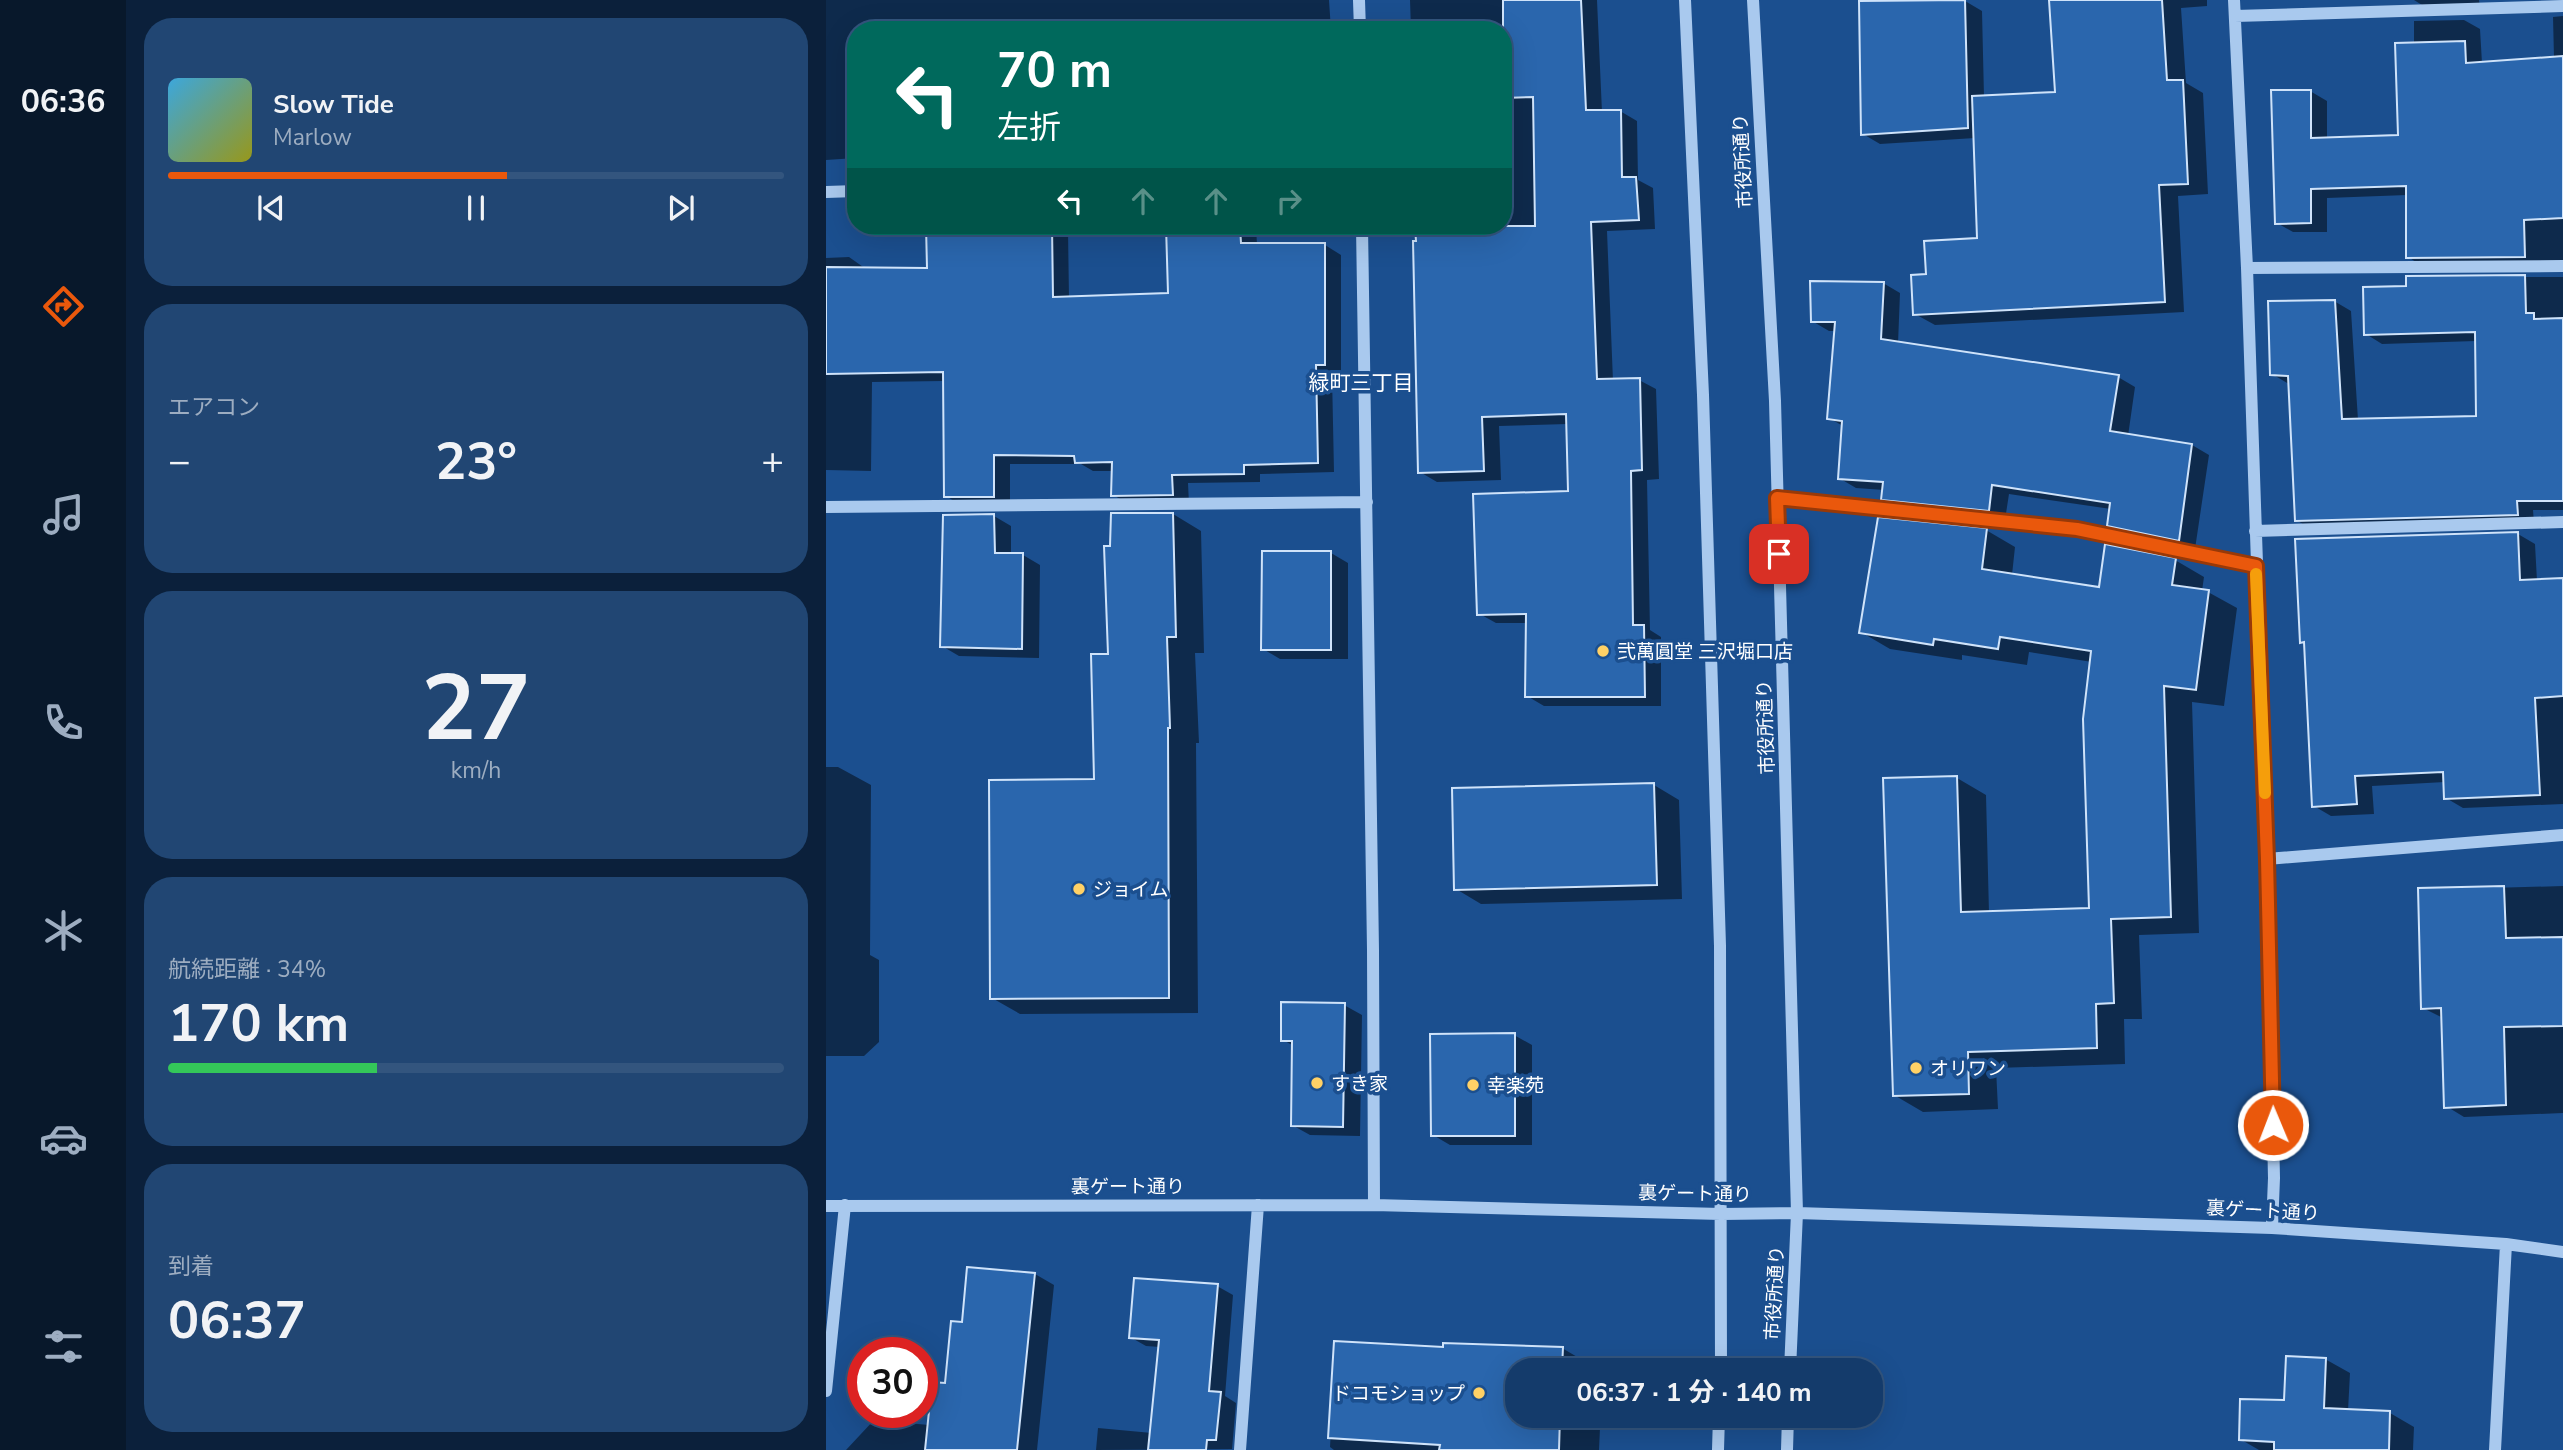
<!DOCTYPE html>
<html lang="ja">
<head>
<meta charset="utf-8">
<style>
  body { margin:0; font-family:"Nunito Sans","Noto Sans JP",sans-serif; background:#214673; color:#f1f3f6; height:100vh; display:flex; flex-direction:column; font-size:26px; white-space:nowrap }
  * { box-sizing:border-box; margin:0 }
  p { font-size:23px; color:#9dadc1 }
  .icon { flex:none; width:38px; height:38px; fill:none; stroke:currentColor; stroke-width:2; stroke-linecap:round; stroke-linejoin:round }
  .map { position:relative; flex:1; overflow:hidden }
  .panel { display:flex; flex-direction:column; gap:18px; padding:18px; background:#0b203b; width:700px }
  .panel>* { flex:none }
  .hud { position:absolute; left:21px; top:21px; width:665px; height:214px; border-radius:28px; box-shadow:0 7px 28px #0002,0 0 0 2px #33557e; background:#00695c; color:#fff; overflow:hidden }
  .speed { position:absolute; left:21px; top:1337px; display:flex; gap:14px; font-size:35px; font-weight:700; text-align:center }
  .speed>* { display:grid; place-content:center; width:91px; height:91px; border-radius:50%; background:#143b6b; box-shadow:0 7px 28px #0002,0 0 0 2px #33557e; line-height:1 }
  .speed .limit { border:10px solid #d22; background:#fff; color:#111 }
  .pin { position:absolute; display:grid; place-items:center; width:60px; height:60px; color:#fff; margin:-30px; border-radius:14px; box-shadow:0 4px 10px #0006 }
  .me { position:absolute; width:77px; margin:-38px; rotate:359deg; stroke-linejoin:round; filter:drop-shadow(0 0 5px #0008) }
  .turn { display:flex; align-items:center; gap:24px; height:147px; padding:0 35px; font-size:32px }
  .turn .icon { width:91px; height:91px; stroke-width:2.5 }
  .turn b { display:block; font-size:49px; line-height:60px }
  .lanes { display:flex; align-items:center; height:66px; padding:0 35px; background:#0003; justify-content:center; gap:35px; direction:ltr }
  .lanes .off { opacity:.35 }
  .big { font-size:52px; font-weight:700; line-height:1.1 }
  .panel .widget { flex:1; display:flex; flex-direction:column; justify-content:center; gap:10px; min-width:0; padding:0 24px; border-radius:28px; background:#214673 }
  .panel .dial { align-items:center; gap:0 }
  .dial b { font-size:91px; line-height:1 }
  .song { display:flex; align-items:center; gap:21px }
  .cover { width:84px; height:84px; border-radius:10px; background:linear-gradient(135deg,hsl(200 70% 55%),hsl(60 70% 35%)) }
  .played { height:7px; border-radius:4px; background:linear-gradient(90deg,#ea580c 55%,#33557e 55%) }
  .keys { display:flex; justify-content:space-around; direction:ltr }
  .heat { display:flex; justify-content:space-between; align-items:center; font-size:38px; direction:ltr }
  .charge { height:10px; border-radius:5px; background:linear-gradient(90deg,#34c759 34%,#33557e 0) }
  .trip { position:absolute; left:679px; top:1358px; width:378px; height:70px; border-radius:28px; background:#143b6b; box-shadow:0 7px 28px #0002,0 0 0 2px #33557e; font-weight:700; line-height:70px; text-align:center }
  main { display:flex; flex:1; min-height:0 }
  .tab-bar { display:flex; flex-direction:column; width:126px; justify-content:space-around; align-items:center; background:#08182b; color:#9dadc1 }
  .tab-bar .icon { width:49px; height:49px }
  .tab-bar .selected { color:#ea580c }
  .tab-bar b { font-size:32px; color:#f1f3f6 }
  .map>svg:first-child { display:block }
  .shadow { fill:#0007 }
  .building { fill:#2a66ad; stroke:#cfe3fa; stroke-width:2 }
  .lines { fill:none; stroke-linecap:round; stroke-linejoin:round }
  .minor { stroke:#a9c9ee; stroke-width:12 }
  .route-casing { stroke:#983908; stroke-width:18 }
  .route { stroke:#ea580c; stroke-width:12 }
  .slow { stroke:#f59e0b; stroke-width:12 }
  .poi-dot { fill:#ffd166; stroke:#1b4f8f; stroke-width:2.5 }
  .labels { text-anchor:middle; stroke-width:7; stroke-linejoin:round; paint-order:stroke }
  .street-label { font-size:19px; fill:#fff; stroke:#1b4f8f }
  .poi-label { font-size:19px; fill:#fff; stroke:#1b4f8f; text-anchor:start }
  .neighbourhood-label { font-size:21px; fill:#fff; stroke:#1b4f8f }
</style>
</head>
<body>
<main>
<nav class="tab-bar">
<b>06:36</b>
<svg class="icon selected" aria-label="directions" viewBox="0 0 24 24"><path d="M12 3l9 9-9 9-9-9zM9 14v-3h6M13 9l2 2-2 2"/></svg>
<svg class="icon" aria-label="music" viewBox="0 0 24 24"><path d="M9 18V5l10-2v13"/><circle cx="6" cy="18" r="3"/><circle cx="16" cy="16" r="3"/></svg>
<svg class="icon" aria-label="phone" viewBox="0 0 24 24"><path d="M5 4h4l2 5-3 2q2 4 5 5l2-3 5 2v4C11 20 4 13 5 4z"/></svg>
<svg class="icon" aria-label="climate" viewBox="0 0 24 24"><path d="M12 3v18M4 7l16 10M4 17L20 7"/></svg>
<svg class="icon" aria-label="car" viewBox="0 0 24 24"><path d="M5 17H2v-5l4-1 3-4h7l3 4 3 1v5h-3M9 17h6M6 11h13"/><circle cx="7" cy="17" r="2"/><circle cx="17" cy="17" r="2"/></svg>
<svg class="icon" aria-label="filters" viewBox="0 0 24 24"><path d="M4 7h16M4 17h16"/><circle cx="9" cy="7" r="2"/><circle cx="15" cy="17" r="2"/></svg>
</nav>
<section class="panel">
<div class="widget">
<div class="song"><i class="cover"></i><div><b>Slow Tide</b><p>Marlow</p></div></div>
<div class="played"></div>
<div class="keys"><svg class="icon" aria-label="previous" viewBox="0 0 24 24"><path d="M18 5L8 12l10 7zM5 5v14"/></svg><svg class="icon" aria-label="pause" viewBox="0 0 24 24"><path d="M8 5v14M16 5v14"/></svg><svg class="icon" aria-label="next" viewBox="0 0 24 24"><path d="M6 5l10 7-10 7zM19 5v14"/></svg></div>
</div>
<div class="widget"><p>エアコン</p>
<div class="heat"><a>−</a><b class="big">23°</b><a>+</a></div>
</div>
<div class="widget dial"><b>27</b><p>km/h</p></div>
<div class="widget"><p>航続距離 · 34%</p><b class="big">170 km</b><div class="charge"></div></div>
<div class="widget"><p>到着</p><b class="big">06:37</b></div>
</section>
<div class="map">
<svg width="1737" height="1450" viewBox="0 0 1737 1450">
  <rect width="100%" height="100%" fill="#1b4f8f"/>
  <path class="shadow" d="M 0,0 L 503,0 L 505,30 L 414,30 L 413,21 L 345,26 L 345,30 L 30,30 L 30,158 L 0,160 Z
    M 584,0 L 771,0 L 776,112 L 794,111 L 811,121 L 812,180 L 827,188 L 829,229 L 781,231 L 787,381 L 813,380 L 830,389 L 833,479 L 821,480 L 824,630 L 835,637 L 835,706 L 718,706 L 701,696 L 702,623 L 670,623 L 652,613 L 744,493 L 742,424 L 673,426 L 675,480 L 611,482 L 594,472 L 590,226 L 677,226 L 677,30 L 585,30 Z
    M 1225,0 L 1381,0 L 1381,6 L 1355,8 L 1360,83 L 1377,93 L 1382,194 L 1352,196 L 1358,312 L 1109,325 L 1089,314 L 1102,275 L 1153,240 L 1149,138 L 1054,144 L 1037,134 L 1139,1 L 1156,11 L 1158,97 L 1230,94 Z
    M 1653,0 L 1654,9 L 1604,10 L 1588,0 Z
    M 1737,16 L 1737,266 L 1598,267 L 1582,257 L 1581,195 L 1501,198 L 1501,232 L 1467,232 L 1451,223 L 1484,91 L 1501,101 L 1501,139 L 1574,137 L 1588,45 L 1588,21 L 1638,20 L 1654,29 L 1656,63 L 1728,58 L 1727,17 Z
    M 102,226 L 234,226 L 242,230 L 243,298 L 343,294 L 342,226 L 430,226 L 431,245 L 499,245 L 515,255 L 515,374 L 506,374 L 508,472 L 434,474 L 434,482 L 362,483 L 363,504 L 303,504 L 287,495 L 287,471 L 267,471 L 255,464 L 184,464 L 184,505 L 136,506 L 120,496 L 118,381 L 46,382 L 45,471 L 0,470 L 0,258 L 23,257 L 40,269 L 103,270 Z
    M 1582,277 L 1737,277 L 1737,510 L 1707,510 L 1708,523 L 1487,530 L 1470,520 L 1463,384 L 1446,374 L 1508,301 L 1525,311 L 1532,420 L 1652,417 L 1650,341 L 1556,344 L 1540,334 L 1582,288 Z
    M 1057,283 L 1074,293 L 1072,344 L 1292,377 L 1309,387 L 1302,436 L 1366,445 L 1383,455 L 1369,549 L 1300,535 L 1283,525 L 1285,509 L 1183,494 L 1179,520 L 1073,509 L 1056,499 L 1058,490 L 1030,488 L 1013,478 L 1017,426 L 1003,418 L 1010,331 L 1003,331 L 986,321 Z
    M 347,514 L 375,531 L 378,653 L 369,653 L 373,743 L 370,743 L 372,1013 L 194,1014 L 166,998 L 270,781 L 284,655 Z
    M 168,516 L 185,526 L 185,555 L 197,555 L 214,565 L 213,658 L 133,656 L 116,646 Z
    M 1160,530 L 1189,547 L 1186,575 L 1275,589 L 1349,560 L 1378,577 L 1376,591 L 1382,592 L 1411,608 L 1398,706 L 1366,702 L 1373,933 L 1313,935 L 1316,1019 L 1298,1019 L 1299,1064 L 1170,1068 L 1172,1109 L 1097,1112 L 1068,1095 L 1131,778 L 1160,795 L 1163,913 L 1265,910 L 1266,662 L 1203,652 L 1201,665 L 1136,655 L 1136,660 L 1064,649 L 1035,632 Z
    M 1692,534 L 1709,544 L 1711,581 L 1737,580 L 1737,804 L 1637,808 L 1620,798 L 1619,782 L 1546,786 L 1548,814 L 1505,816 L 1488,806 L 1479,644 L 1476,642 Z
    M 505,553 L 522,563 L 522,659 L 454,659 L 437,649 Z
    M 0,767 L 12,767 L 45,785 L 44,955 L 53,960 L 53,1042 L 38,1056 L 0,1056 Z
    M 828,785 L 853,800 L 856,899 L 655,904 L 630,889 Z
    M 1737,886 L 1737,1113 L 1638,1117 L 1620,1106 L 1617,1018 L 1597,1008 L 1594,890 Z
    M 518,1005 L 536,1015 L 534,1136 L 484,1135 L 466,1125 L 468,1046 L 457,1040 Z
    M 688,1035 L 706,1045 L 706,1145 L 624,1145 L 607,1135 Z
    M 209,1274 L 228,1285 L 211,1450 L 20,1450 L 48,1420 L 103,1425 L 121,1385 L 137,1323 Z
    M 391,1286 L 407,1295 L 399,1396 L 410,1403 L 406,1449 L 270,1450 L 272,1428 L 326,1433 L 334,1347 L 320,1346 L 304,1337 Z
    M 510,1342 L 619,1349 L 736,1348 L 758,1361 L 757,1370 L 691,1370 L 691,1416 L 756,1416 L 774,1428 L 773,1450 L 508,1450 L 504,1447 Z
    M 1499,1359 L 1524,1373 L 1522,1411 L 1564,1413 L 1588,1427 L 1587,1450 L 1433,1450 L 1414,1439 L 1459,1402 Z"/>
  <path class="building" d="M 677,0 L 755,0 L 760,110 L 795,110 L 796,177 L 810,177 L 813,220 L 765,222 L 771,379 L 814,378 L 816,470 L 805,471 L 807,625 L 818,625 L 819,697 L 699,697 L 700,614 L 651,615 L 647,494 L 742,491 L 740,414 L 656,417 L 658,471 L 592,473 L 587,241 L 590,241 L 589,226 L 709,226 L 707,97 L 677,98 Z
    M 1139,0 L 1142,128 L 1035,135 L 1033,1 Z
    M 1223,0 L 1336,0 L 1341,80 L 1357,80 L 1362,184 L 1333,185 L 1339,302 L 1087,315 L 1085,275 L 1100,274 L 1098,241 L 1151,238 L 1146,96 L 1229,92 Z
    M 1639,41 L 1640,63 L 1737,56 L 1737,218 L 1698,220 L 1699,257 L 1580,258 L 1580,186 L 1485,189 L 1485,223 L 1449,224 L 1445,90 L 1485,90 L 1485,138 L 1572,135 L 1569,43 Z
    M 100,226 L 226,226 L 227,297 L 342,293 L 340,226 L 414,226 L 415,243 L 499,243 L 499,365 L 490,365 L 492,463 L 418,465 L 418,474 L 346,475 L 347,495 L 285,496 L 286,462 L 249,463 L 248,456 L 168,455 L 168,497 L 118,497 L 117,372 L 0,374 L 0,267 L 101,268 Z
    M 1699,275 L 1700,313 L 1708,313 L 1708,319 L 1737,318 L 1737,501 L 1691,501 L 1692,515 L 1469,521 L 1462,376 L 1444,375 L 1442,301 L 1509,300 L 1516,419 L 1650,416 L 1649,332 L 1538,335 L 1537,287 L 1580,286 L 1580,276 Z
    M 984,281 L 1058,282 L 1055,339 L 1293,375 L 1284,431 L 1366,444 L 1353,541 L 1281,526 L 1284,503 L 1166,485 L 1163,511 L 1055,500 L 1057,482 L 1012,479 L 1016,421 L 1001,419 L 1009,322 L 985,322 Z
    M 285,513 L 347,513 L 350,637 L 341,637 L 344,728 L 342,728 L 343,998 L 164,999 L 163,780 L 268,779 L 265,654 L 282,654 L 278,546 L 284,546 Z
    M 168,514 L 169,553 L 197,553 L 196,649 L 114,647 L 117,515 Z
    M 1052,517 L 1161,528 L 1156,569 L 1273,587 L 1279,544 L 1350,558 L 1346,585 L 1383,590 L 1370,690 L 1338,686 L 1345,917 L 1285,919 L 1288,1003 L 1270,1004 L 1271,1048 L 1142,1052 L 1143,1094 L 1067,1096 L 1057,778 L 1131,776 L 1135,912 L 1263,908 L 1257,719 L 1265,651 L 1174,637 L 1172,649 L 1108,639 L 1107,645 L 1033,633 Z
    M 1692,532 L 1694,580 L 1737,578 L 1737,696 L 1709,698 L 1714,795 L 1618,799 L 1617,772 L 1529,776 L 1531,804 L 1486,807 L 1478,642 L 1474,643 L 1469,539 Z
    M 436,551 L 505,551 L 505,650 L 435,650 Z
    M 828,783 L 831,885 L 628,890 L 626,788 Z
    M 1678,886 L 1680,938 L 1737,937 L 1737,1026 L 1678,1027 L 1680,1105 L 1618,1108 L 1615,1008 L 1595,1009 L 1592,888 Z
    M 455,1002 L 519,1003 L 517,1127 L 465,1126 L 466,1041 L 455,1041 Z
    M 689,1033 L 689,1136 L 605,1136 L 604,1034 Z
    M 141,1267 L 209,1273 L 191,1450 L 99,1450 L 106,1382 L 119,1383 L 125,1321 L 136,1322 Z
    M 308,1278 L 392,1284 L 383,1391 L 395,1392 L 390,1440 L 381,1440 L 380,1450 L 322,1450 L 333,1340 L 303,1338 Z
    M 508,1341 L 617,1347 L 617,1343 L 737,1347 L 736,1370 L 691,1370 L 691,1416 L 734,1416 L 733,1450 L 613,1450 L 614,1445 L 502,1438 Z
    M 1460,1356 L 1500,1358 L 1498,1408 L 1564,1411 L 1563,1450 L 1448,1450 L 1448,1442 L 1413,1440 L 1414,1399 L 1458,1400 Z"/>
  <g class="lines">
    <path class="minor" d="M 533,0 L 534,30
      M 859,0 L 877,395 L 894,946 L 895,1370
      M 927,0 L 949,401 L 969,1141 L 971,1213 L 964,1370
      M 1408,0 L 1421,268 L 1441,859 L 1448,1178 L 1446,1228
      M 1409,16 L 1737,6
      M 0,192 L 30,191
      M 536,226 L 547,950 L 548,1205
      M 1421,268 L 1737,266
      M 951,498 L 1251,529 L 1430,566
      M 0,507 L 541,502
      M 1429,531 L 1737,522
      M 1441,859 L 1737,835
      M 0,1206 L 548,1205 L 895,1214 L 971,1213 L 1446,1228 L 1680,1244 L 1737,1252
      M 0,1391 L 19,1205
      M 414,1450 L 432,1205
      M 892,1450 L 893,1416
      M 961,1450 L 962,1416
      M 1669,1450 L 1680,1244"/>
  </g>
  <g class="lines">
    <defs>
      <path id="route" d="M 953,554 L 951,498 L 1251,529 L 1430,566 L 1441,859 L 1447,1125"/>
    </defs>
    <use href="#route" class="route-casing"/>
    <use href="#route" class="route"/>
    <path class="slow" d="M 1430,574 L 1439,793"/>
  </g>
  <g class="poi-dot">
    <circle cx="777" cy="651" r="7"/>
    <circle cx="253" cy="889" r="7"/>
    <circle cx="1090" cy="1068" r="7"/>
    <circle cx="491" cy="1083" r="7"/>
    <circle cx="647" cy="1085" r="7"/>
    <circle cx="653" cy="1393" r="7"/>
  </g>
  <g class="labels">
    <g class="street-label">
      <text transform="translate(916 161) rotate(-93)" y="7">市役所通り</text>
      <text transform="translate(939 727) rotate(-92)" y="7">市役所通り</text>
      <text x="302" y="1193">裏ゲート通り</text>
      <text transform="translate(869 1193) rotate(1)" y="7">裏ゲート通り</text>
      <text transform="translate(1437 1210) rotate(3)" y="7">裏ゲート通り</text>
      <text transform="translate(948 1293) rotate(-87)" y="7">市役所通り</text>
    </g>
    <g class="poi-label">
      <text x="791" y="658">弐萬圓堂 三沢堀口店</text>
      <text x="267" y="896">ジョイム</text>
      <text x="1104" y="1075">オリワン</text>
      <text x="505" y="1090">すき家</text>
      <text x="661" y="1092">幸楽苑</text>
      <text x="639" y="1400" text-anchor="end">ドコモショップ</text>
    </g>
    <g class="neighbourhood-label">
      <text x="535" y="390">緑町三丁目</text>
    </g>
  </g>
</svg>
<div class="speed"><div class="limit">30</div></div>
<div class="pin" style="left:953px;top:554px;background:#d93025"><svg class="icon" aria-label="arrive" viewBox="0 0 24 24"><path d="M6 21V4h12l-3 4 3 4H6"/></svg></div>
<svg class="me" style="left:1447px;top:1125px" viewBox="-20 -20 40 40"><circle r="17" fill="#ea580c" stroke="#fff" stroke-width="3"/><path d="M0-11L8 9 0 5-8 9z" fill="#fff"/></svg>
<div class="trip">06:37 · 1 分 · 140 m</div>
<div class="hud">
<div class="turn"><svg class="icon" aria-label="left" viewBox="0 0 24 24"><path d="M17 20v-9H6M10 6l-5 5 5 5"/></svg><div><b>70 m</b>左折</div></div>
<div class="lanes"><svg class="icon" aria-label="left" viewBox="0 0 24 24"><path d="M17 20v-9H6M10 6l-5 5 5 5"/></svg><svg class="icon off" aria-label="ahead" viewBox="0 0 24 24"><path d="M12 20V5M6 11l6-6 6 6"/></svg><svg class="icon off" aria-label="ahead" viewBox="0 0 24 24"><path d="M12 20V5M6 11l6-6 6 6"/></svg><svg class="icon off" aria-label="right" viewBox="0 0 24 24"><path d="M7 20v-9h11M14 6l5 5-5 5"/></svg></div>
</div>
</div>
</main>
</body>
</html>
